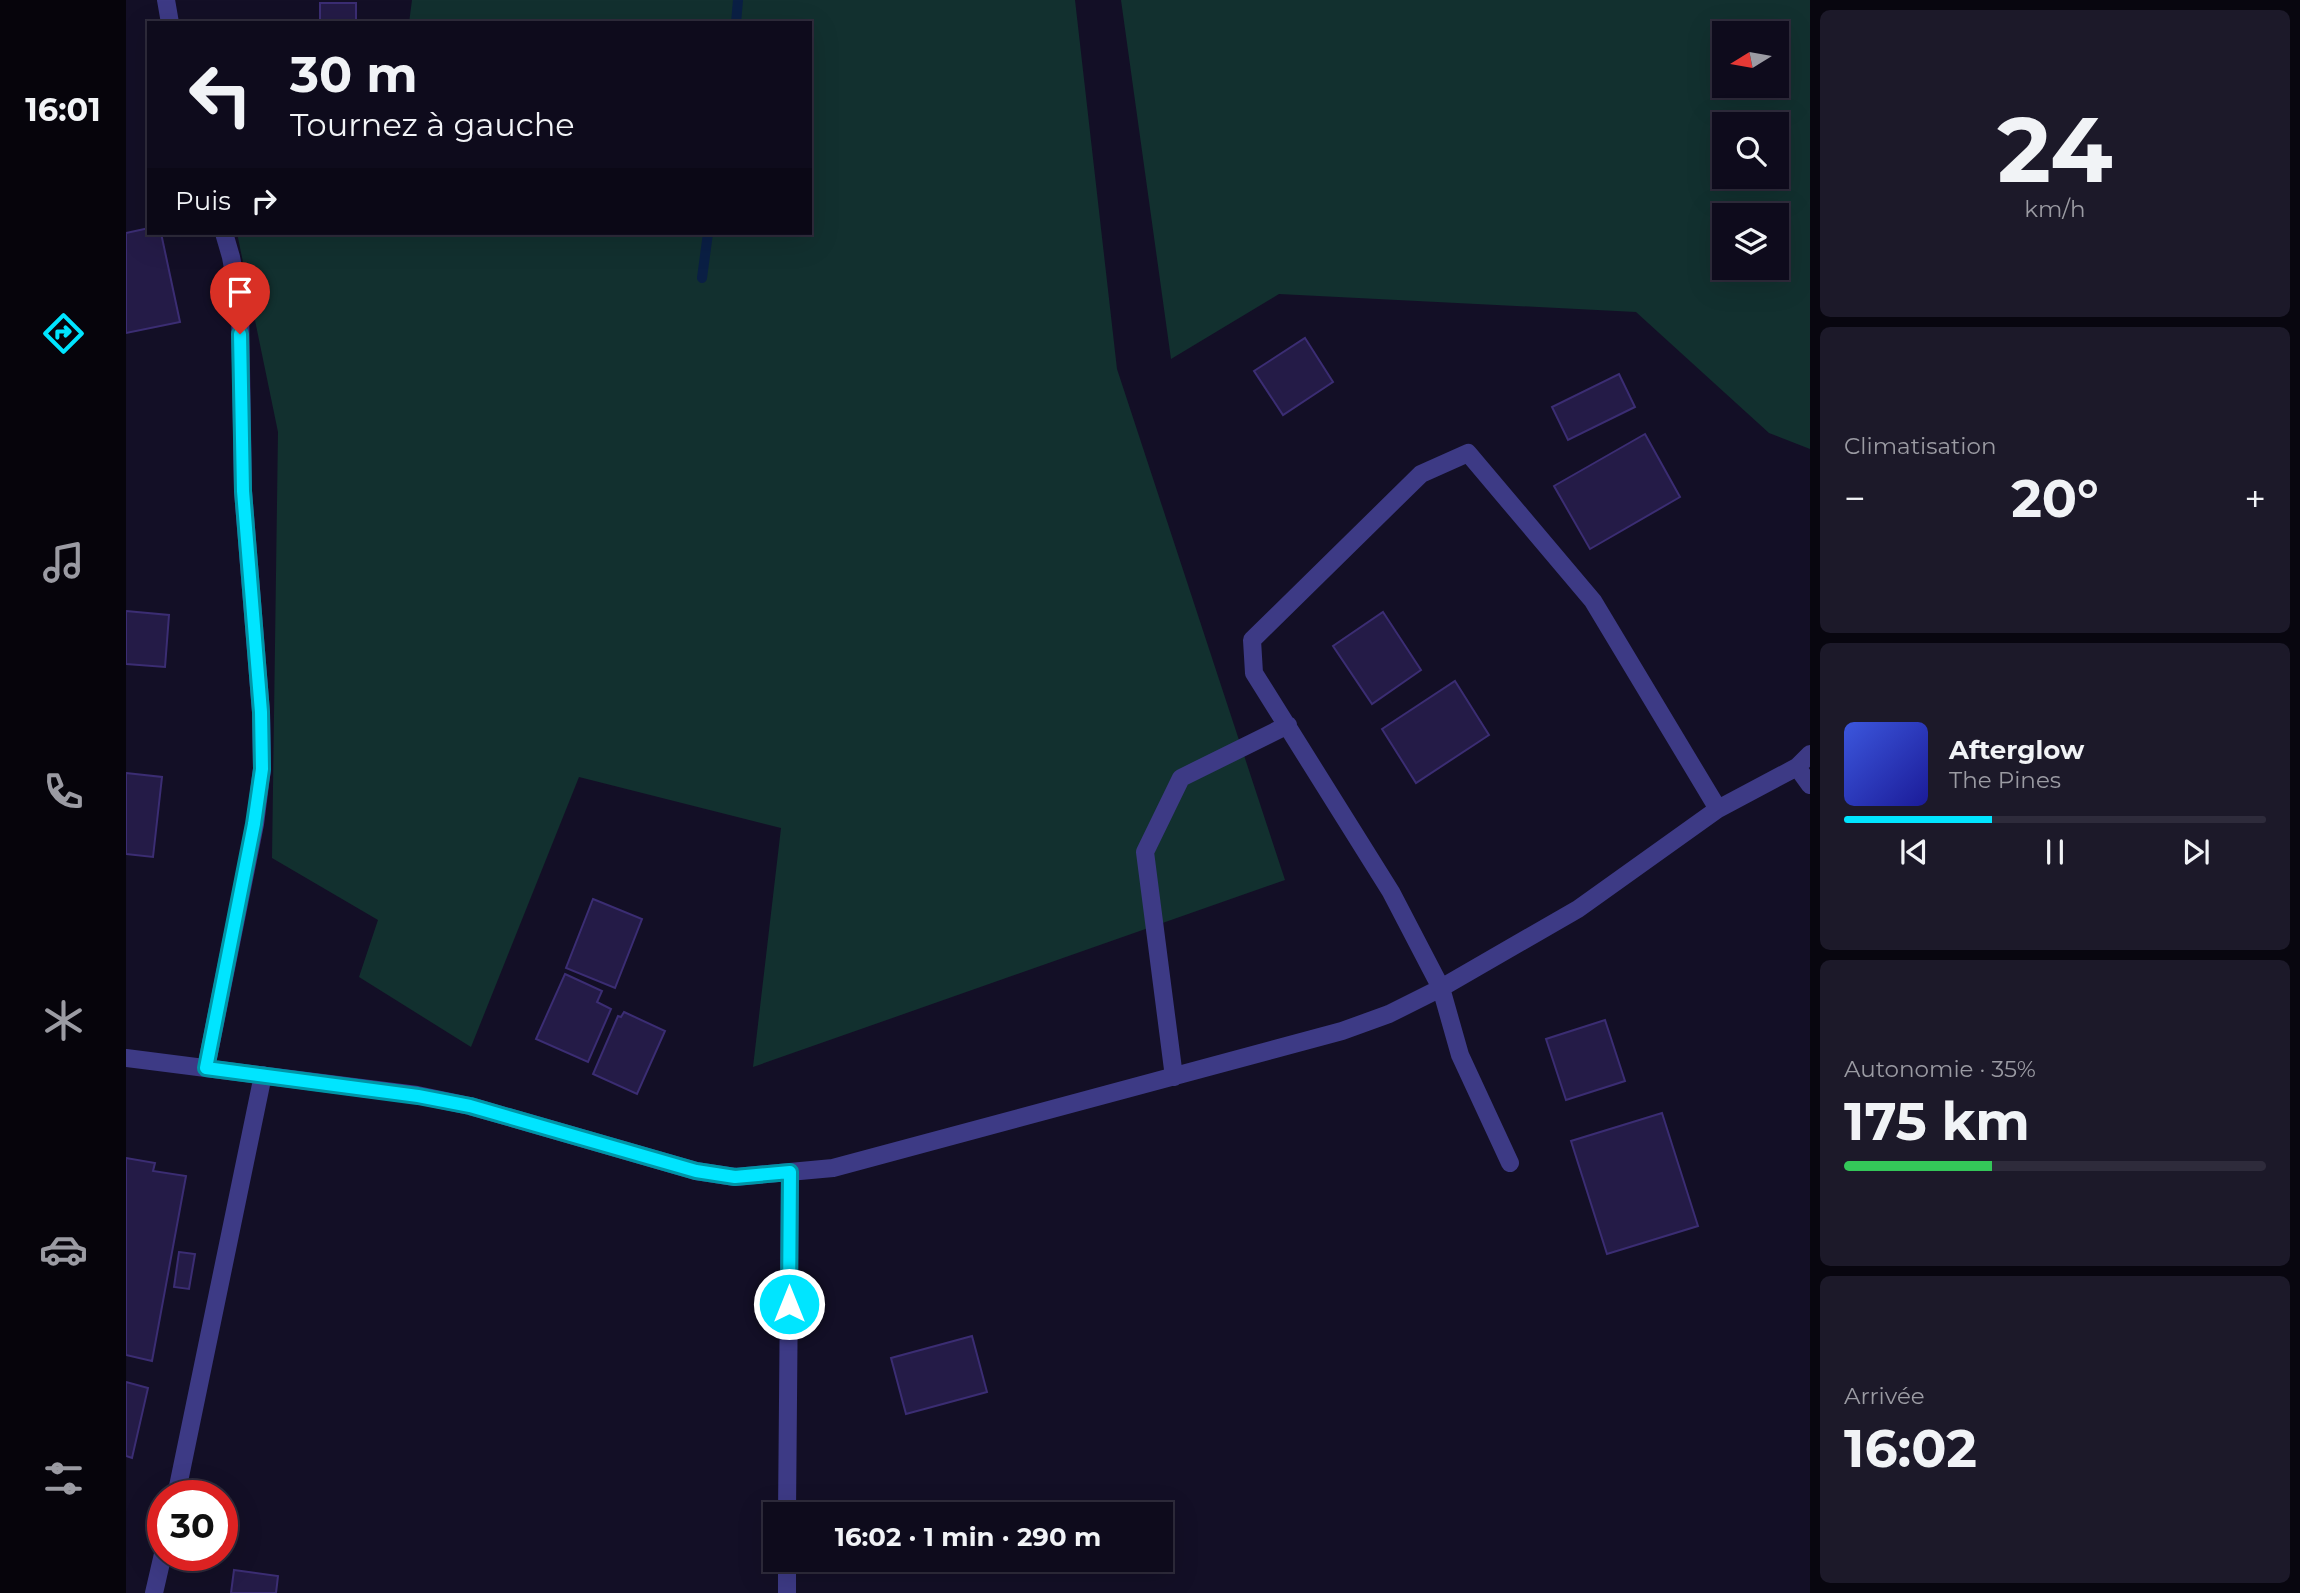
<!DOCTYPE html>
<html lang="fr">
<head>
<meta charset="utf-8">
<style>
  body { margin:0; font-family:Montserrat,sans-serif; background:#1c1929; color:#f1f3f6; height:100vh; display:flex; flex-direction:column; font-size:26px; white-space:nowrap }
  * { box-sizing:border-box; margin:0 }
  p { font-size:23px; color:#9b9ba3 }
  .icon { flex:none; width:38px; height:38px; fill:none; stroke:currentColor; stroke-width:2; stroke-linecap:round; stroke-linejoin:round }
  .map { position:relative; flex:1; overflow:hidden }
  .details { display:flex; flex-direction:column; gap:10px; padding:10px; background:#08060f; width:490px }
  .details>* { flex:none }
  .hud { position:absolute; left:21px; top:21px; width:665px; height:214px; border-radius:0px; box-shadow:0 7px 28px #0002,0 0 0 2px #2e2b3b; background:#0e0b1c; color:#f1f3f6; overflow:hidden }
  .needle { width:46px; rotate:259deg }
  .buttons { position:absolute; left:1586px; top:21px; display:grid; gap:14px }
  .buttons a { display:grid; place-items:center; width:77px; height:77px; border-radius:0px; background:#0e0b1c; box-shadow:0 7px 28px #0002,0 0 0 2px #2e2b3b; font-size:35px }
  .speed { position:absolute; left:21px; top:1480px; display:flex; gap:14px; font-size:35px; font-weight:700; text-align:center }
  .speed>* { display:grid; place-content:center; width:91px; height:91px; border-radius:50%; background:#0e0b1c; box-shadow:0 7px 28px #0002,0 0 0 2px #2e2b3b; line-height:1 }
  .speed .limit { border:10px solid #d22; background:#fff; color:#111 }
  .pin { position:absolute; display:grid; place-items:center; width:60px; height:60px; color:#fff; margin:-72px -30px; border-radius:50% 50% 50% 0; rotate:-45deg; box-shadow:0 0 7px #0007 }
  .pin .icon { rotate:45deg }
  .me { position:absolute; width:77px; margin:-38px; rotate:0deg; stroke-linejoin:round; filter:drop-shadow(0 0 5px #0008) }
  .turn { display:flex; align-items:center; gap:24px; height:147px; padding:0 28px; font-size:32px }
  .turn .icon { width:91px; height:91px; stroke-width:2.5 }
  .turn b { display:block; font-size:49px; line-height:60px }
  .then { display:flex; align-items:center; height:66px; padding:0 28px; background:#0003; gap:14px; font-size:26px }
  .big { font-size:52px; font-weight:700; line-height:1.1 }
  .details .widget { flex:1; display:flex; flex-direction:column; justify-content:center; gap:10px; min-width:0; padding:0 24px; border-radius:10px; background:#1c1929 }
  .details .dial { align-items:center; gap:0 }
  .dial b { font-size:91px; line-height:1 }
  .song { display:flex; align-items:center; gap:21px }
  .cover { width:84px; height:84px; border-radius:10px; background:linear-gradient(135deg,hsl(230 70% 55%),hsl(240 70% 35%)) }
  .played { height:7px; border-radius:4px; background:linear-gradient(90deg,#00e5ff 35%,#2e2b3b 35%) }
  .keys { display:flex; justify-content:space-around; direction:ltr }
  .heat { display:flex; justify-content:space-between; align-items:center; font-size:38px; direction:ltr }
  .charge { height:10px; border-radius:5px; background:linear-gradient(90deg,#34c759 35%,#2e2b3b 0) }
  .trip { position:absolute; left:637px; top:1502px; width:410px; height:70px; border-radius:0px; background:#0e0b1c; box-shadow:0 7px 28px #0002,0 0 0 2px #2e2b3b; font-weight:700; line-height:70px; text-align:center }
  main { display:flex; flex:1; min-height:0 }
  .tab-bar { display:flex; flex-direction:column; width:126px; justify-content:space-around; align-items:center; background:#06040b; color:#9b9ba3 }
  .tab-bar .icon { width:49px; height:49px }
  .tab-bar .active { color:#00e5ff }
  .tab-bar b { font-size:32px; color:#f1f3f6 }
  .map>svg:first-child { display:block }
  .green { fill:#12302f; fill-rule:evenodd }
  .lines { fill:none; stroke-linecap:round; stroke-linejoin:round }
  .stream { stroke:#0a1f44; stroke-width:10 }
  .building { fill:#241b47; stroke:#3b2d73; stroke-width:2 }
  .street { stroke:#3d3a85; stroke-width:18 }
  .route-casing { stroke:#0095a6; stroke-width:18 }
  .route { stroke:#00e5ff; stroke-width:12 }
</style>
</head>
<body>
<main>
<nav class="tab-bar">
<b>16:01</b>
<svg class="icon active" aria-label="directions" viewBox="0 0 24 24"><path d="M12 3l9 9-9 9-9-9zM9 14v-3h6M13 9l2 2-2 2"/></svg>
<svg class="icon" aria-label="music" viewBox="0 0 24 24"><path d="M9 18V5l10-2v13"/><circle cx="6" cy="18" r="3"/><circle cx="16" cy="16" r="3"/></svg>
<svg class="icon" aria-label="phone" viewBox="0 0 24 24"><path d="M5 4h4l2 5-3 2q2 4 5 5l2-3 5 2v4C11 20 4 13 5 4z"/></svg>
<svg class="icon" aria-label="climate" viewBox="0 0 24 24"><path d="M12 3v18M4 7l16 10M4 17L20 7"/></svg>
<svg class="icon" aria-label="car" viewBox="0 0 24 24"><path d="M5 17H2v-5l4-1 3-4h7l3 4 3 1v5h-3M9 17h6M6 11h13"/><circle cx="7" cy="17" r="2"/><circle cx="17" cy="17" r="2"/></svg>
<svg class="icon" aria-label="filters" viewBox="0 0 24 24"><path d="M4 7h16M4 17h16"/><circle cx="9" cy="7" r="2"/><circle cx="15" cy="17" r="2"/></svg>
</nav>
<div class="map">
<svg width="1684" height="1593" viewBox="0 0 1684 1593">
  <rect width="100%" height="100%" fill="#130f26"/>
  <path class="green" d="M 286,0 L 949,0 L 991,369 L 1159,880 L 627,1067 L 655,828 L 453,777 L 345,1047 L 233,977 L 252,920 L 146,858 L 152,432 L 111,233 L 684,233 L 684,23 L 283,23 Z
    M 995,0 L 1684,0 L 1684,449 L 1643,433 L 1510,312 L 1153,294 L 1045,359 ZM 1598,33 L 1650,33 L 1650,86 L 1598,86 ZM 1598,124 L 1650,124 L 1650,177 L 1598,177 ZM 1598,215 L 1650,215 L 1650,268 L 1598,268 Z"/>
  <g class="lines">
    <path class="stream" d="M 610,23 L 612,0
      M 576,278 L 582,233"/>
  </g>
  <path class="building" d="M 194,3 L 230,3 L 230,23 L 194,23 Z
    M 23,228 L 23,233 L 35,233 L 54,322 L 0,333 L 0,233 Z
    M 1179,338 L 1207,382 L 1157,415 L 1128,371 Z
    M 1493,374 L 1509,407 L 1442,440 L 1426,407 Z
    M 1519,434 L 1554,497 L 1464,549 L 1428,486 Z
    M 0,611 L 43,615 L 39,667 L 0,664 Z
    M 1257,612 L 1295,670 L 1246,704 L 1207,646 Z
    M 1329,681 L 1363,735 L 1290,783 L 1256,729 Z
    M 0,773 L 36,777 L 27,857 L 0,854 Z
    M 467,899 L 516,919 L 489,988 L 440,968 Z
    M 439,974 L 476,991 L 471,1002 L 485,1009 L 462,1062 L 410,1039 Z
    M 498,1012 L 539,1031 L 511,1094 L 467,1074 L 492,1016 L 495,1017 Z
    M 1479,1020 L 1499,1081 L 1440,1100 L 1420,1039 Z
    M 1536,1113 L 1572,1226 L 1481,1254 L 1445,1141 Z
    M 0,1158 L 29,1163 L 27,1171 L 60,1176 L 26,1361 L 0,1355 Z
    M 53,1252 L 69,1254 L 63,1289 L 48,1287 Z
    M 846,1336 L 861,1392 L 780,1414 L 765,1358 Z
    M 0,1382 L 22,1388 L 6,1458 L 0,1456 Z
    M 108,1570 L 152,1576 L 150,1593 L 105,1593 Z"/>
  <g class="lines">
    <path class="street" d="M 40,0 L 44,23
      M 1671,767 L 1684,785
      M 0,1058 L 291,1095 L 344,1106 L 570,1171 L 609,1177 L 707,1168 L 1216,1031 L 1263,1014 L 1315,988 L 1452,909 L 1592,809 L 1671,767 L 1684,754
      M 80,1068 L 129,824 L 136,769 L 135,712 L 117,491 L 114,306 L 105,257 L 98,233
      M 1048,1077 L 1019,852 L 1055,778 L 1162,725
      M 1384,1163 L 1334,1055 L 1315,988 L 1265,892 L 1128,673 L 1126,640 L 1295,474 L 1342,453 L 1467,601 L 1592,809
      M 50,1496 L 137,1075
      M 661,1514 L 664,1172
      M 28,1593 L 37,1554
      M 661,1593 L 661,1559"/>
  </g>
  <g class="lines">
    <defs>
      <path id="route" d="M 114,334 L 117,491 L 135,712 L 136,769 L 128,824 L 80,1068 L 292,1096 L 344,1106 L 570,1171 L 609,1177 L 664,1172 L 663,1304"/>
    </defs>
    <use href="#route" class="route-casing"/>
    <use href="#route" class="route"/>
  </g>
</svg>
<div class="buttons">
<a><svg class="needle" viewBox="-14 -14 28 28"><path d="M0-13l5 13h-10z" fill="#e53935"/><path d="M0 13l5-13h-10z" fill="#9b9ba3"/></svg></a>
<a><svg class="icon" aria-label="search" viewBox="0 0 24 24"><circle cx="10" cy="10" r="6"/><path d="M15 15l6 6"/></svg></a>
<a><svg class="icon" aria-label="layers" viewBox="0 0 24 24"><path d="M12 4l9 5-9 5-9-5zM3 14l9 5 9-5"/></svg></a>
</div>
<div class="speed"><div class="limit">30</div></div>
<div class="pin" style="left:114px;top:334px;background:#d93025"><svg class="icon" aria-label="arrive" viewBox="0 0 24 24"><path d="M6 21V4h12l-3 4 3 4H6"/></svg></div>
<svg class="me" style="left:663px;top:1304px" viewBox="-20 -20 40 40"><circle r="17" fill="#00e5ff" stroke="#fff" stroke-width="3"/><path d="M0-11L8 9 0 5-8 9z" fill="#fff"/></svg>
<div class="trip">16:02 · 1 min · 290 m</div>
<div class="hud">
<div class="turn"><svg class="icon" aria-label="left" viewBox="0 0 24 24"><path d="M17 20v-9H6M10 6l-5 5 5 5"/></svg><div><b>30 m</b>Tournez à gauche</div></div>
<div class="then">Puis<svg class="icon" aria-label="right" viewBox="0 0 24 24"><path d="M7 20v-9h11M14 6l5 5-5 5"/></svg></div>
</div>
</div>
<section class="details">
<div class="widget dial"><b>24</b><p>km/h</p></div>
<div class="widget"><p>Climatisation</p>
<div class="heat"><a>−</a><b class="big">20°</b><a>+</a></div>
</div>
<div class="widget">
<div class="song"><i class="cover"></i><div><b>Afterglow</b><p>The Pines</p></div></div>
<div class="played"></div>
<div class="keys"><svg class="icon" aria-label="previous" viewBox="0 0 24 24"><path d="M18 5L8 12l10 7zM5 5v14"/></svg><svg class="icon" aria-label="pause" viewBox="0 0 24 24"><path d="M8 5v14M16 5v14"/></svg><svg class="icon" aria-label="next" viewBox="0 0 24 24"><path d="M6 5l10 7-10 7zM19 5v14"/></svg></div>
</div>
<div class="widget"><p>Autonomie · 35%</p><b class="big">175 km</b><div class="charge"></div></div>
<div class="widget"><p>Arrivée</p><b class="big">16:02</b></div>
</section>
</main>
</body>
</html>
